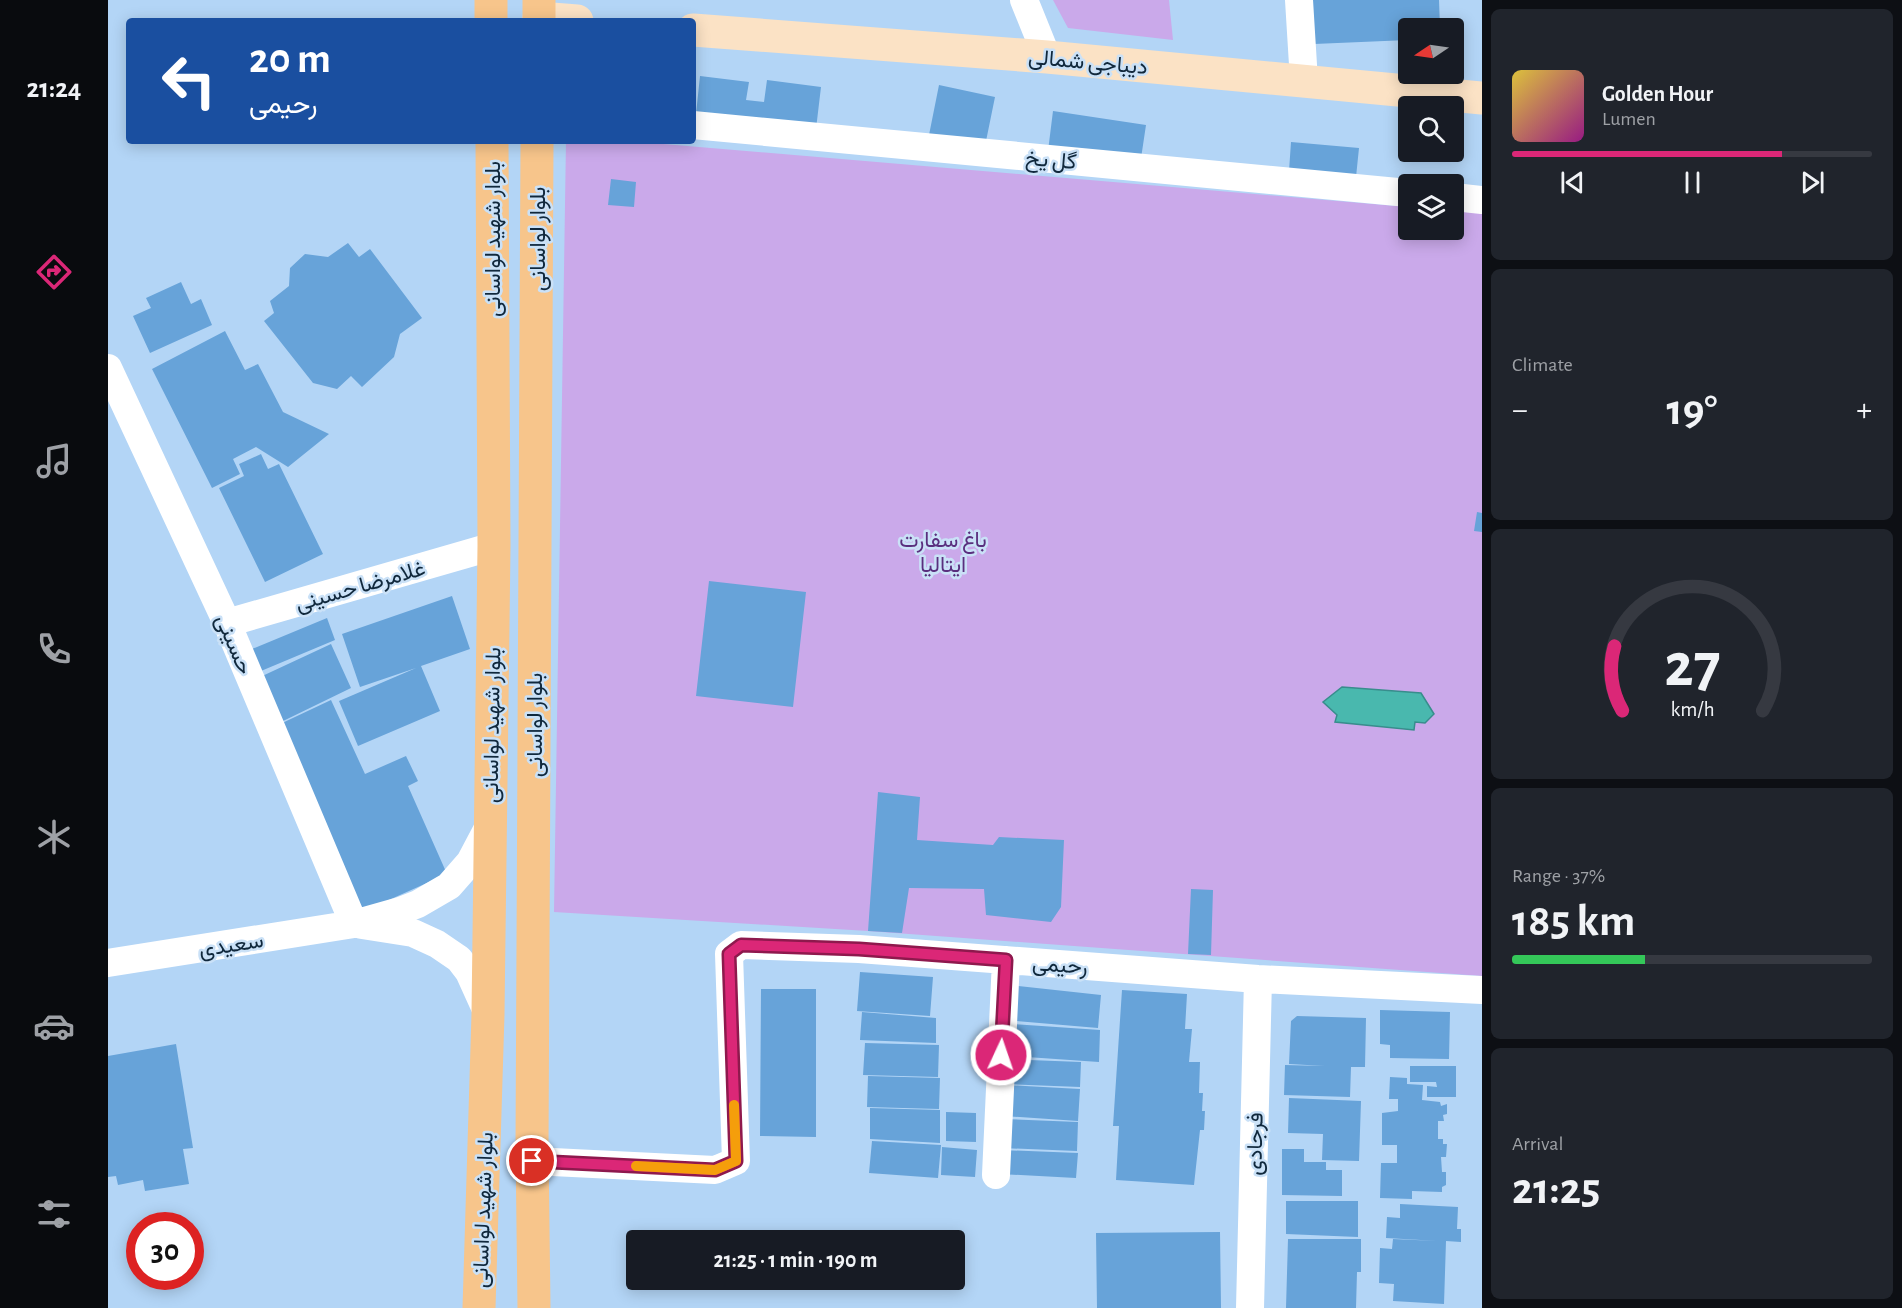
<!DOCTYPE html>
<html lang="en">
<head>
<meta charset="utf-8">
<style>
  body { margin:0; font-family:"Alegreya Sans",Vazirmatn,sans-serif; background:#20242c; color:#f1f3f6; height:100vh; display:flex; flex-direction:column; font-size:22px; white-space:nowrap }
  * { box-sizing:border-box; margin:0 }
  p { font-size:20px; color:#9ea1a6 }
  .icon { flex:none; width:33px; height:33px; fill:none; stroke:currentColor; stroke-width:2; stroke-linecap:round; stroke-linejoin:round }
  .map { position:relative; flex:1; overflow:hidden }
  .sheet { display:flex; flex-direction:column; gap:9px; padding:9px; background:#0d0f14; width:420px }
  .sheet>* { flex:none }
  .top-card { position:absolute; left:18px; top:18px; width:570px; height:126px; border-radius:6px; box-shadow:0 3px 15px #0003; background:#1a4fa0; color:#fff; overflow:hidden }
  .needle { width:39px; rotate:257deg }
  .fabs { position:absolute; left:1290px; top:18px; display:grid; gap:12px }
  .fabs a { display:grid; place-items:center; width:66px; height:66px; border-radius:6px; background:#171b24; box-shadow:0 3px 15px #0003; font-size:30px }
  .speed { position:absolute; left:18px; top:1212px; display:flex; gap:12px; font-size:30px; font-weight:700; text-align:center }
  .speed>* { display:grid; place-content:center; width:78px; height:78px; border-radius:50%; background:#171b24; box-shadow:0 3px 15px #0003; line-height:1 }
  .speed .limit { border:9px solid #d22; background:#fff; color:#111 }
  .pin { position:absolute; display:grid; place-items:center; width:51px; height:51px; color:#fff; margin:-26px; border:3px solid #fff; border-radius:50%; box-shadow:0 2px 6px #0007 }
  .me { position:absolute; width:66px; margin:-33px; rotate:3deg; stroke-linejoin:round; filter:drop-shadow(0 0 4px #0008) }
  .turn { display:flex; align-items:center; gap:21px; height:126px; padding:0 24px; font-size:27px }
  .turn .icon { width:78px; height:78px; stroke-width:2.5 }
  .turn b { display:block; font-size:42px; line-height:51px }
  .big { font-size:45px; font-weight:700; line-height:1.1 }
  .sheet .widget { flex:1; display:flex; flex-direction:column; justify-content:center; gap:9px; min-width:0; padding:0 21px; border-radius:9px; background:#20242c }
  .sheet .dial { align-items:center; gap:0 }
  .dial svg { height:156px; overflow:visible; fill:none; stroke:#363941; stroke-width:7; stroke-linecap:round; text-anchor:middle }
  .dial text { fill:#f1f3f6; stroke:none }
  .song { display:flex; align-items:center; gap:18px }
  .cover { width:72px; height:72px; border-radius:9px; background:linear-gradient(135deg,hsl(50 70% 55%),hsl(310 70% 35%)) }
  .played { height:6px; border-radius:3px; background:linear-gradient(90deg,#db2777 75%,#363941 75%) }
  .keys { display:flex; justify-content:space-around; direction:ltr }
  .heat { display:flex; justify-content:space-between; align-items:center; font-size:33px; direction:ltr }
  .charge { height:9px; border-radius:4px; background:linear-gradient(90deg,#34c759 37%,#363941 0) }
  .trip { position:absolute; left:518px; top:1230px; width:339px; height:60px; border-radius:6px; background:#171b24; box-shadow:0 3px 15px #0003; font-weight:700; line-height:60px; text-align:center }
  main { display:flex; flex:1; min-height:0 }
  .tabs { display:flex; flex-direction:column; width:108px; justify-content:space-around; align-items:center; background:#090b0e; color:#9ea1a6 }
  .tabs .icon { width:42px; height:42px }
  .tabs .active { color:#db2777 }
  .tabs b { font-size:27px; color:#f1f3f6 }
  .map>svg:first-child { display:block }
  .green { fill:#caa9ea }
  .water { fill:#49b8ae; stroke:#388d8c; stroke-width:1.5 }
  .building { fill:#67a3d9 }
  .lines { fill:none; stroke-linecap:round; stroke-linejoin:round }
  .minor { stroke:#fff; stroke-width:28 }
  .secondary { stroke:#fbe2c5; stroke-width:33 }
  .primary { stroke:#f7c58b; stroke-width:33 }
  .route-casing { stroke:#8e194d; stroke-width:15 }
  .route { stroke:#db2777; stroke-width:10 }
  .slow { stroke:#f59e0b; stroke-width:10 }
  .labels { text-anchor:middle; stroke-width:5; stroke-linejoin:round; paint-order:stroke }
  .street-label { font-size:22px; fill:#10283c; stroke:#cae1f7 }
  .park-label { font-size:22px; fill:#5a2f7e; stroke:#cae1f7 }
</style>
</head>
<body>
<main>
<nav class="tabs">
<b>21:24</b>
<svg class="icon active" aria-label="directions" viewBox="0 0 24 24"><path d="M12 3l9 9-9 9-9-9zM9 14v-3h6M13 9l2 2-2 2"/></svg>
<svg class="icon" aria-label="music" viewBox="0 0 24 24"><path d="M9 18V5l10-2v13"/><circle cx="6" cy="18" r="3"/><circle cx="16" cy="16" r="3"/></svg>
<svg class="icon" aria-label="phone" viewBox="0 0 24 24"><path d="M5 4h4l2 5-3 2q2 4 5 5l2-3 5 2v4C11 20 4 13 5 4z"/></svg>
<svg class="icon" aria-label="climate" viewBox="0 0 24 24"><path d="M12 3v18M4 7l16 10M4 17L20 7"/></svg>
<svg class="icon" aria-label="car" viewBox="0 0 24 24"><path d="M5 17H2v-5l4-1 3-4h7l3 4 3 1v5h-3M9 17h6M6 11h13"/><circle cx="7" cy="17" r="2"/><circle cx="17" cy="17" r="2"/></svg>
<svg class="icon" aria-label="filters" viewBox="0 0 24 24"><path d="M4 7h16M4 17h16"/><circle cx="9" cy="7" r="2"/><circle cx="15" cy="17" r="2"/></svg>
</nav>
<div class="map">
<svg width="1374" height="1308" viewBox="0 0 1374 1308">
  <rect width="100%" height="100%" fill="#b3d5f6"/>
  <path class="green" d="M 945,0 L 1061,0 L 1065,40 L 960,28 Z
    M 458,141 L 520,141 L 1300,207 L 1300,230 L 1346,230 L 1346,210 L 1374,213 L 1374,976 L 760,931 L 446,912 Z"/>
  <path class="water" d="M 1234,687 L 1313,693 L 1326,714 L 1317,723 L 1307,722 L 1306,730 L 1227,722 L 1229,715 L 1215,702 Z"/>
  <path class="building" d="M 1204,0 L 1331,0 L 1332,28 L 1300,28 L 1300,40 L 1206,44 Z
    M 592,76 L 641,82 L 638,100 L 656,102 L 659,80 L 713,87 L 708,129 L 588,114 Z
    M 831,85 L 887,97 L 877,146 L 821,135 Z
    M 945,111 L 1038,125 L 1032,165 L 940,151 Z
    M 1183,142 L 1251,148 L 1248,177 L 1181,171 Z
    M 503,179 L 528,182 L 526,207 L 500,205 Z
    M 240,243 L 251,257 L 262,249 L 314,318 L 292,334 L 286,357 L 254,387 L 243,376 L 229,389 L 205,383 L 156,321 L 166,313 L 162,301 L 181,286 L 182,268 L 197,254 L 220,257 Z
    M 73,282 L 83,304 L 93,299 L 104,325 L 42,353 L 25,316 L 43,308 L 38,298 Z
    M 117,331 L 137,370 L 150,364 L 175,412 L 221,434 L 180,467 L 148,447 L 125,459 L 132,474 L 104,488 L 44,369 Z
    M 153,454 L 160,469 L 171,464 L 215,554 L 157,582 L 111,488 L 136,476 L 131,464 Z
    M 1369,512 L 1374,513 L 1374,532 L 1366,531 Z
    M 601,581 L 698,592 L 685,707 L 588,696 Z
    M 344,596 L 362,649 L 313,666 L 332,711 L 250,746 L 231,701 L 308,668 L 252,687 L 234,634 Z
    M 219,618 L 227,640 L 153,671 L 144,649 Z
    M 223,644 L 243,688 L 171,723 L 150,678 Z
    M 223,700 L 257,774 L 298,756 L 310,781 L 300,786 L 339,874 L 254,912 L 170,725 Z
    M 770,792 L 812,797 L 809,840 L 885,845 L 891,837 L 956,840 L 953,907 L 943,922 L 878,915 L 876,889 L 801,888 L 794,933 L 760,931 Z
    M 1083,889 L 1105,890 L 1103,955 L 1080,954 Z
    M 752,972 L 825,977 L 822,1016 L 749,1011 Z
    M 900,985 L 993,995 L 990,1028 L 897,1020 Z
    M 653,989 L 708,989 L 708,1137 L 652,1136 Z
    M 1014,990 L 1079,994 L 1077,1029 L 1084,1029 L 1081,1062 L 1092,1062 L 1091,1093 L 1095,1093 L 1094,1111 L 1097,1111 L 1096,1130 L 1092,1130 L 1086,1185 L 1008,1180 L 1011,1126 L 1005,1126 Z
    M 1272,1010 L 1342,1012 L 1341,1059 L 1282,1058 L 1282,1045 L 1272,1044 Z
    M 754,1012 L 828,1018 L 828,1043 L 752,1040 Z
    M 1189,1016 L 1258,1018 L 1257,1067 L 1243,1067 L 1242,1097 L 1176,1095 L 1177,1065 L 1217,1066 L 1181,1064 L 1183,1021 Z
    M 905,1024 L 992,1030 L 991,1062 L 903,1056 Z
    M 757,1043 L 831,1045 L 830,1077 L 755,1075 Z
    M 68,1044 L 85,1148 L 75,1149 L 81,1184 L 37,1191 L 35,1180 L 10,1185 L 8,1176 L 0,1177 L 0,1056 Z
    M 898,1059 L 973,1062 L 972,1087 L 897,1084 Z
    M 1302,1066 L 1348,1066 L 1348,1097 L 1319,1097 L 1319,1086 L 1329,1087 L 1328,1082 L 1302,1082 Z
    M 760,1076 L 832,1078 L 831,1109 L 759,1107 Z
    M 1282,1077 L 1299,1078 L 1299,1084 L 1315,1085 L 1314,1100 L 1332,1102 L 1333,1106 L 1339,1104 L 1339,1114 L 1335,1115 L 1336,1121 L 1330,1121 L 1330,1139 L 1335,1139 L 1335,1144 L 1339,1144 L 1338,1157 L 1333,1157 L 1334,1172 L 1338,1172 L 1338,1185 L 1334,1187 L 1334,1192 L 1304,1191 L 1304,1199 L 1272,1198 L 1273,1163 L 1289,1163 L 1289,1145 L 1274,1145 L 1274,1113 L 1290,1111 L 1290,1099 L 1281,1099 Z
    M 897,1085 L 972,1089 L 970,1121 L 895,1116 Z
    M 1181,1098 L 1253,1101 L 1251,1161 L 1214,1160 L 1215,1134 L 1180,1133 Z
    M 762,1108 L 832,1110 L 832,1143 L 762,1139 Z
    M 838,1112 L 868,1113 L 868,1142 L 838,1141 Z
    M 896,1119 L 970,1122 L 969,1151 L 894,1148 Z
    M 764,1141 L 833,1145 L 830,1178 L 761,1173 Z
    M 834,1147 L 869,1150 L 867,1177 L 833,1175 Z
    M 1174,1149 L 1196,1149 L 1196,1162 L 1218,1162 L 1218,1170 L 1234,1170 L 1234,1196 L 1174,1195 Z
    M 893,1150 L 970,1153 L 968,1178 L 892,1174 Z
    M 1178,1201 L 1250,1201 L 1250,1237 L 1178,1234 Z
    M 1292,1204 L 1350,1207 L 1349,1229 L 1353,1229 L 1353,1242 L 1338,1241 L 1336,1304 L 1285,1301 L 1286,1284 L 1271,1283 L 1272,1248 L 1284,1249 L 1285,1239 L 1330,1241 L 1278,1238 L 1279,1217 L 1292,1218 Z
    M 1112,1232 L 1113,1308 L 989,1308 L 988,1233 Z
    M 1180,1239 L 1253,1239 L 1253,1272 L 1249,1272 L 1248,1308 L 1178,1308 Z"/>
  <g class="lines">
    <path class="minor" d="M 916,0 L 939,57
      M 1191,0 L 1196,81
      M 585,125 L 1300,193
      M 1346,197 L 1374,200
      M 0,368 L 119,623 L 246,924
      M 119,623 L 386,546
      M 254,925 L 305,933 L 329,944 L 351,959 L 361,972 L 380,1014
      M 0,963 L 246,924 L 292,911 L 310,904 L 341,886 L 362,862 L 381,826
      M 424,1161 L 607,1170 L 628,1161 L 621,954 L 633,945 L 751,949 L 1150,979 L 1374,990
      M 888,1175 L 898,960
      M 1142,1308 L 1150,979"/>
    <path class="secondary" d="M 431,18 L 469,21
      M 585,30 L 939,57 L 1374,98"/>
    <path class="primary" d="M 383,0 L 383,21
      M 431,21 L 431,0
      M 371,1308 L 380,1014 L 386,546 L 384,141
      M 426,1308 L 424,1146 L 429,141"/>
  </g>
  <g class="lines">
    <defs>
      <path id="route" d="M 424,1161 L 607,1170 L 628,1161 L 621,954 L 633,945 L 751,949 L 898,960 L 893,1055"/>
    </defs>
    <use href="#route" class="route-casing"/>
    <use href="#route" class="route"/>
    <path class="slow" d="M 528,1166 L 607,1170 L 628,1161 L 626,1105"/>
  </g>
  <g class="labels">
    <g class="street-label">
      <text transform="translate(980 61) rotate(5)" y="8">دیباجی شمالی</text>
      <text transform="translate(943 159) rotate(5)" y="8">گل یخ</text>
      <text transform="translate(384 239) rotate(-90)" y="8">بلوار شهید لواسانی</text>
      <text transform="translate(429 239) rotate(-90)" y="8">بلوار لواسانی</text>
      <text transform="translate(252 585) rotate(-16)" y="8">غلامرضا حسینی</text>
      <text transform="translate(127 644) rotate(67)" y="8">حسینی</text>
      <text transform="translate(383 725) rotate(-89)" y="8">بلوار شهید لواسانی</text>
      <text transform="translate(426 725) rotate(-90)" y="8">بلوار لواسانی</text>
      <text transform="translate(123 944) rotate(-9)" y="8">سعیدی</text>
      <text transform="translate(952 964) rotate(4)" y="8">رحیمی</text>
      <text transform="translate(1146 1144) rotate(-89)" y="8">فرجادی</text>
      <text transform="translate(374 1210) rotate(-88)" y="8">بلوار شهید لواسانی</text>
    </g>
    <g class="park-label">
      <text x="835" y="547">باغ سفارت<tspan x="835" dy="25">ایتالیا</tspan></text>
    </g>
  </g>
</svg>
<div class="fabs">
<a><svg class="needle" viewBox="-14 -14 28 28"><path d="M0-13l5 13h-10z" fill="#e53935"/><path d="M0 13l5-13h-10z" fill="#9ea1a6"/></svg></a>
<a><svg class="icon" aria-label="search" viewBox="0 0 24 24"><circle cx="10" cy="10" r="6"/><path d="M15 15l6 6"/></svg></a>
<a><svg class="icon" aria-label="layers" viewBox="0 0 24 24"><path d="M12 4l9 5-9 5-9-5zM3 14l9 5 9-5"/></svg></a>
</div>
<div class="speed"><div class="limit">30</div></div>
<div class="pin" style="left:424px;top:1161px;background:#d93025"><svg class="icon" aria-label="arrive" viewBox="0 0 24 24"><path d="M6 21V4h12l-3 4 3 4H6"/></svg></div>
<svg class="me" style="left:893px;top:1055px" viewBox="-20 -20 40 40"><circle r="17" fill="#db2777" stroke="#fff" stroke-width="3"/><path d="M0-11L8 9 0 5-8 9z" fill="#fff"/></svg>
<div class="trip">21:25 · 1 min · 190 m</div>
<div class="top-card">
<div class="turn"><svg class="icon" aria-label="left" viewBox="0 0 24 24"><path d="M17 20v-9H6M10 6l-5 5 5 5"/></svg><div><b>20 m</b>رحیمی</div></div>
</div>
</div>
<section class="sheet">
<div class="widget">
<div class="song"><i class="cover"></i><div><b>Golden Hour</b><p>Lumen</p></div></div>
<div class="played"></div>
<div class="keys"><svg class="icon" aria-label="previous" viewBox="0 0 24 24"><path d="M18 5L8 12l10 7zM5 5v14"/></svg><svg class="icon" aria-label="pause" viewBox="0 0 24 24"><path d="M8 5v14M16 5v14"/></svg><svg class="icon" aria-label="next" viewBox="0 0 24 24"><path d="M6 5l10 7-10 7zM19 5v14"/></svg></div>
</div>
<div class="widget"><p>Climate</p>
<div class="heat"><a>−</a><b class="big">19°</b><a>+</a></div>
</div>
<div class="widget dial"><svg viewBox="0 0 100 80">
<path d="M14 69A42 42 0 1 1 86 69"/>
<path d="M14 69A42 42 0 0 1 10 36" stroke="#db2777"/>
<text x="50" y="56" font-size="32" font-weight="700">27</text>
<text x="50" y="72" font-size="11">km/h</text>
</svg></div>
<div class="widget"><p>Range · 37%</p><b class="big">185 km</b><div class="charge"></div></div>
<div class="widget"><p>Arrival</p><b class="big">21:25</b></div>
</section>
</main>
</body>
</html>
